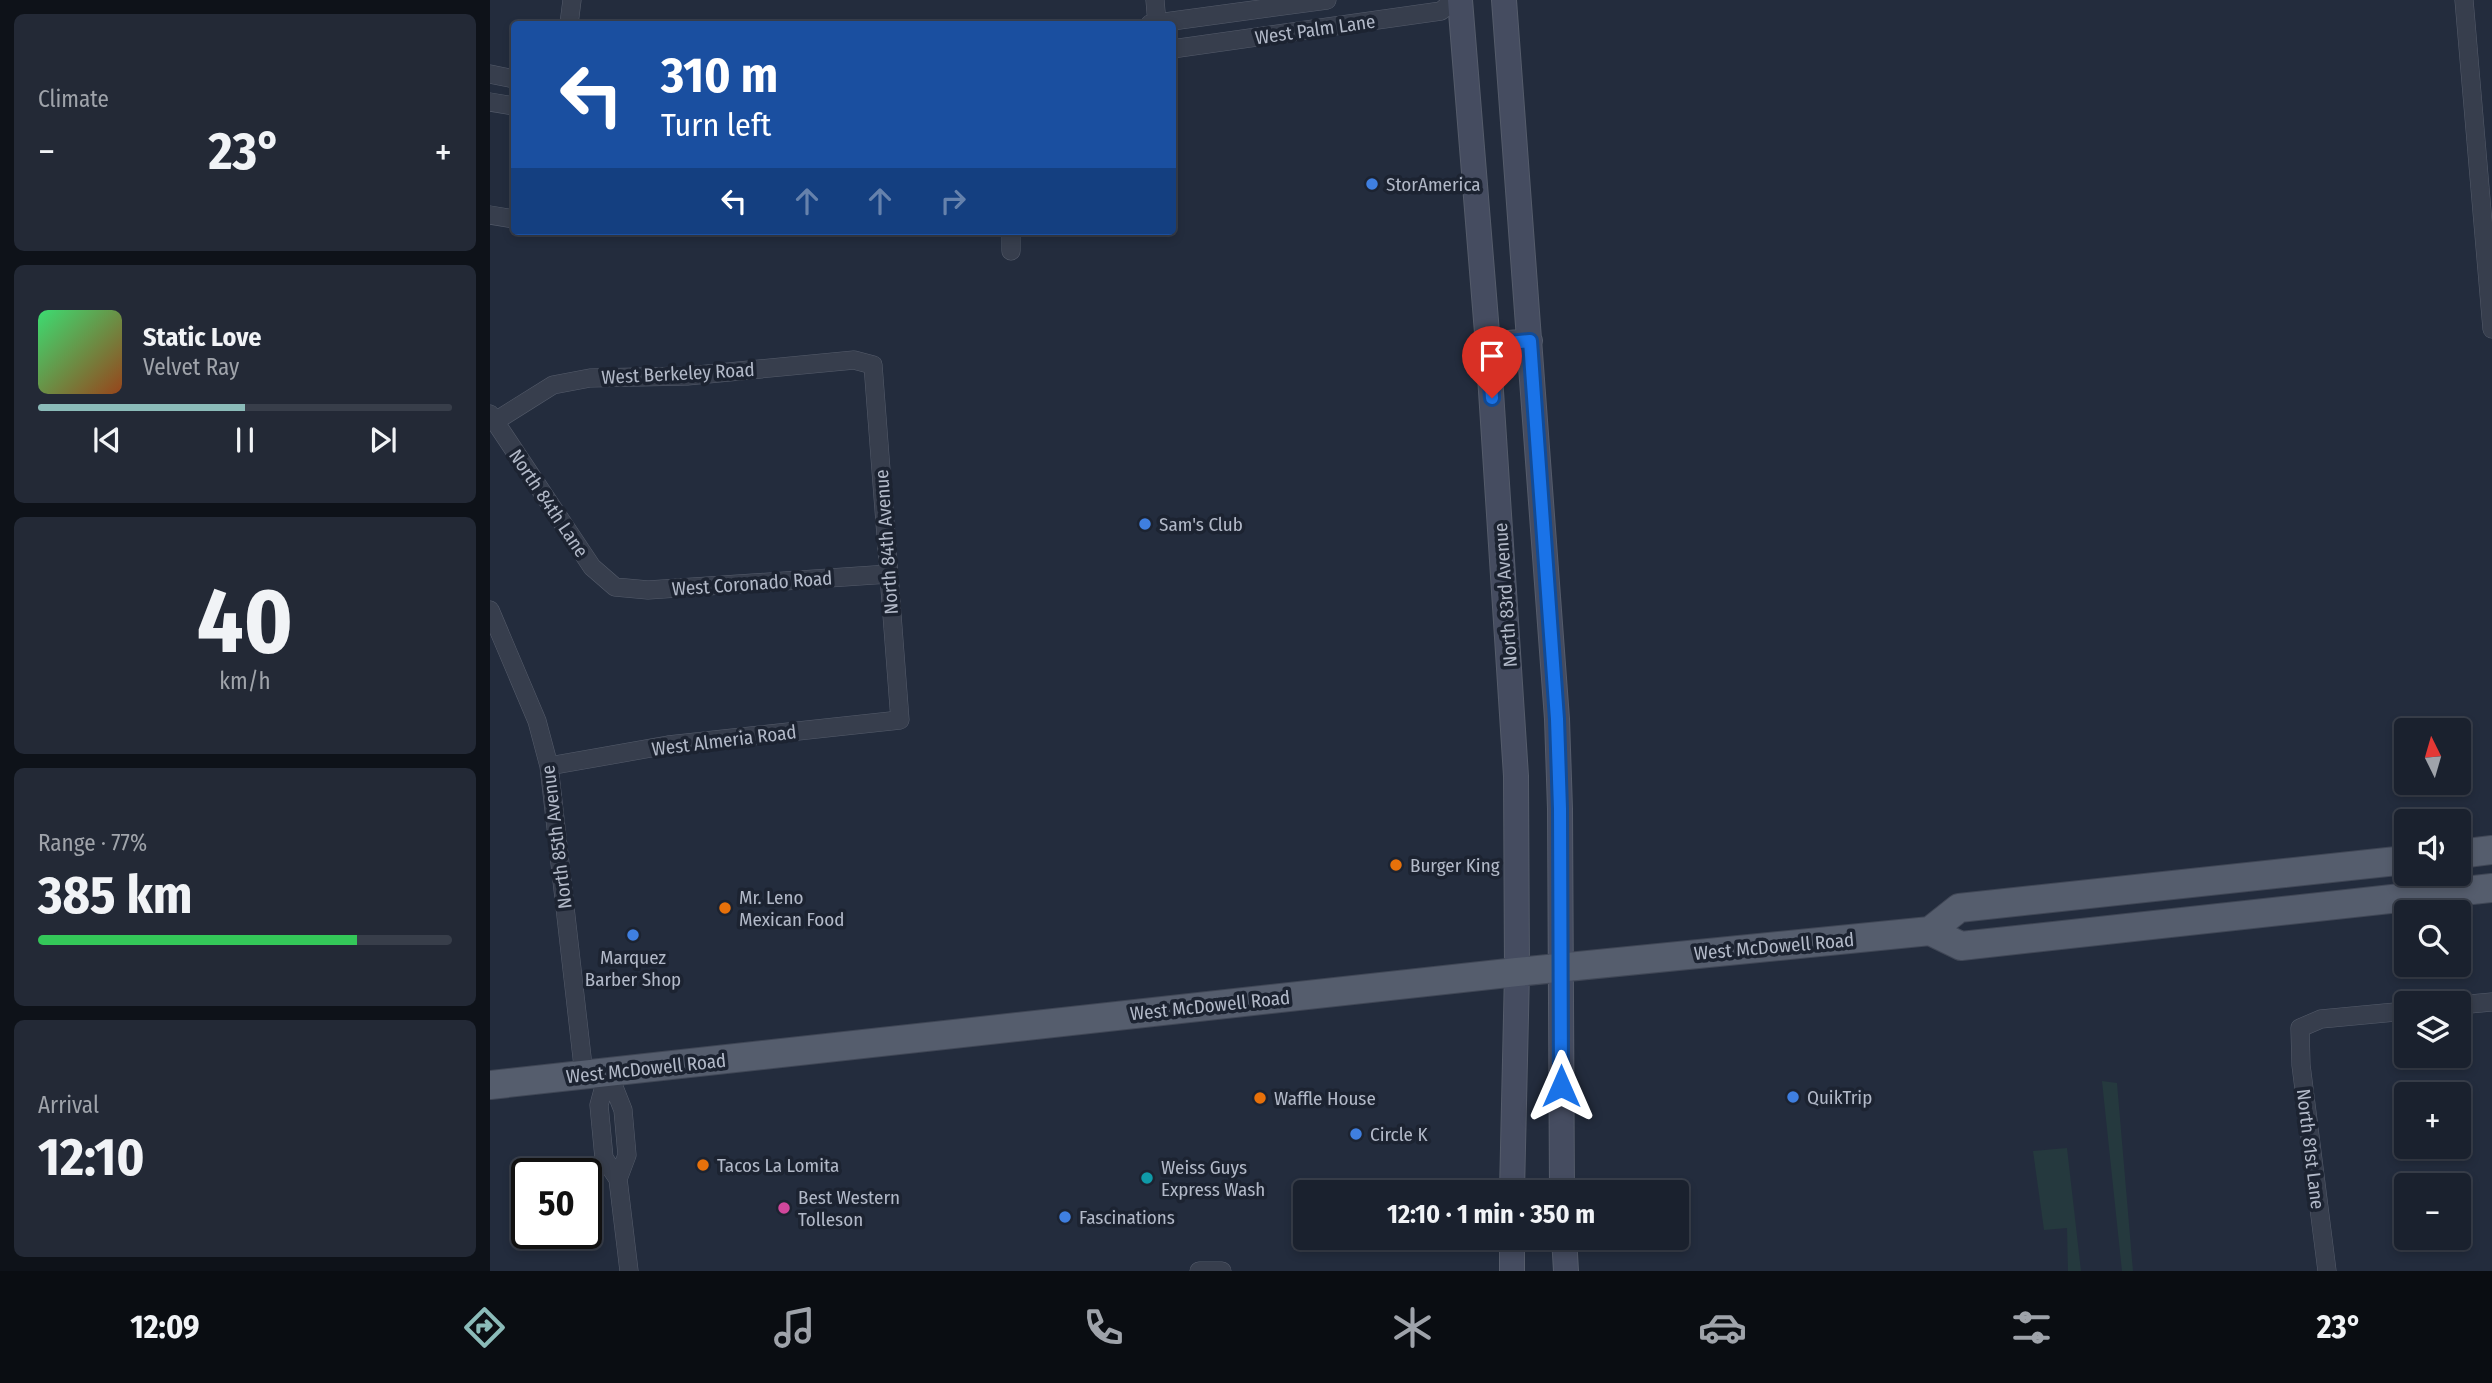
<!DOCTYPE html>
<html lang="en">
<head>
<meta charset="utf-8">
<style>
  body { margin:0; font-family:"Fira Sans Condensed",sans-serif; background:#232936; color:#f1f3f6; height:100vh; display:flex; flex-direction:column; font-size:26px; white-space:nowrap }
  * { box-sizing:border-box; margin:0 }
  p { font-size:23px; color:#9fa3aa }
  .icon { flex:none; width:38px; height:38px; fill:none; stroke:currentColor; stroke-width:2; stroke-linecap:round; stroke-linejoin:round }
  .map { position:relative; flex:1; overflow:hidden }
  .panel { display:flex; flex-direction:column; gap:14px; padding:14px; background:#0e1219; width:490px }
  .panel>* { flex:none }
  .banner { position:absolute; left:21px; top:21px; width:665px; height:214px; border-radius:7px; box-shadow:0 4px 10px #0003,0 0 0 2px #383e4a; background:#1a4fa0; color:#fff; overflow:hidden }
  .needle { width:46px; rotate:355deg }
  .controls { position:absolute; left:1904px; top:718px; display:grid; gap:14px }
  .controls a { display:grid; place-items:center; width:77px; height:77px; border-radius:7px; background:#1a212e; box-shadow:0 4px 10px #0003,0 0 0 2px #383e4a; font-size:35px }
  .speed { position:absolute; left:21px; top:1158px; display:flex; gap:14px; font-size:35px; font-weight:700; text-align:center }
  .speed>* { display:grid; place-content:center; width:91px; height:91px; border-radius:50%; background:#1a212e; box-shadow:0 4px 10px #0003,0 0 0 2px #383e4a; line-height:1 }
  .speed .limit { border:4px solid #111; border-radius:10px; background:#fff; color:#111 }
  .pin { position:absolute; display:grid; place-items:center; width:60px; height:60px; color:#fff; margin:-72px -30px; border-radius:50% 50% 50% 0; rotate:-45deg; box-shadow:0 0 7px #0007 }
  .pin .icon { rotate:45deg }
  .me { position:absolute; width:77px; margin:-38px; rotate:0deg; stroke-linejoin:round; filter:drop-shadow(0 0 5px #0008) }
  .turn { display:flex; align-items:center; gap:24px; height:147px; padding:0 35px; font-size:32px }
  .turn .icon { width:91px; height:91px; stroke-width:2.5 }
  .turn b { display:block; font-size:49px; line-height:60px }
  .lanes { display:flex; align-items:center; height:66px; padding:0 35px; background:#0003; justify-content:center; gap:35px; direction:ltr }
  .lanes .off { opacity:.35 }
  .big { font-size:52px; font-weight:700; line-height:1.1 }
  .panel .card { flex:1; display:flex; flex-direction:column; justify-content:center; gap:10px; min-width:0; padding:0 24px; border-radius:10px; background:#232936 }
  .panel .dial { align-items:center; gap:0 }
  .dial b { font-size:91px; line-height:1 }
  .song { display:flex; align-items:center; gap:21px }
  .cover { width:84px; height:84px; border-radius:10px; background:linear-gradient(135deg,hsl(140 70% 55%),hsl(20 70% 35%)) }
  .played { height:7px; border-radius:4px; background:linear-gradient(90deg,#8bbbb9 50%,#383e4a 50%) }
  .keys { display:flex; justify-content:space-around; direction:ltr }
  .heat { display:flex; justify-content:space-between; align-items:center; font-size:38px; direction:ltr }
  .charge { height:10px; border-radius:5px; background:linear-gradient(90deg,#34c759 77%,#383e4a 0) }
  .trip { position:absolute; left:803px; top:1180px; width:396px; height:70px; border-radius:7px; background:#1a212e; box-shadow:0 4px 10px #0003,0 0 0 2px #383e4a; font-weight:700; line-height:70px; text-align:center }
  .tabs { display:flex; height:112px; justify-content:space-around; align-items:center; background:#0a0d12; color:#9fa3aa }
  .tabs .icon { width:49px; height:49px }
  .tabs .active { color:#8bbbb9 }
  .tabs b { font-size:32px; color:#f1f3f6 }
  main { display:flex; flex:1; min-height:0 }
  .map>svg:first-child { display:block }
  .green { fill:#25393e }
  .lines { fill:none; stroke-linecap:round; stroke-linejoin:round }
  .minor-casing { stroke:#555c6b; stroke-width:19 }
  .secondary-casing { stroke:#555c6b; stroke-width:26 }
  .primary-casing { stroke:#404756; stroke-width:30 }
  .minor { stroke:#373e4d; stroke-width:18 }
  .secondary { stroke:#454c60; stroke-width:24 }
  .primary { stroke:#555d6d; stroke-width:28 }
  .route-casing { stroke:#114b97; stroke-width:18 }
  .route { stroke:#1a73e8; stroke-width:12 }
  .shop-dot { fill:#3f7fe0; stroke:#1c2331; stroke-width:2.5 }
  .food-dot { fill:#e8710a; stroke:#1c2331; stroke-width:2.5 }
  .culture-dot { fill:#0f9aa8; stroke:#1c2331; stroke-width:2.5 }
  .hotel-dot { fill:#d1479c; stroke:#1c2331; stroke-width:2.5 }
  .labels { text-anchor:middle; stroke-width:7; stroke-linejoin:round; paint-order:stroke }
  .street-label { font-size:19px; fill:#b2b9c8; stroke:#1c2331 }
  .poi-label { font-size:19px; fill:#b2b9c8; stroke:#1c2331; text-anchor:start }
</style>
</head>
<body>
<main>
<section class="panel">
<div class="card"><p>Climate</p>
<div class="heat"><a>−</a><b class="big">23°</b><a>+</a></div>
</div>
<div class="card">
<div class="song"><i class="cover"></i><div><b>Static Love</b><p>Velvet Ray</p></div></div>
<div class="played"></div>
<div class="keys"><svg class="icon" aria-label="previous" viewBox="0 0 24 24"><path d="M18 5L8 12l10 7zM5 5v14"/></svg><svg class="icon" aria-label="pause" viewBox="0 0 24 24"><path d="M8 5v14M16 5v14"/></svg><svg class="icon" aria-label="next" viewBox="0 0 24 24"><path d="M6 5l10 7-10 7zM19 5v14"/></svg></div>
</div>
<div class="card dial"><b>40</b><p>km/h</p></div>
<div class="card"><p>Range · 77%</p><b class="big">385 km</b><div class="charge"></div></div>
<div class="card"><p>Arrival</p><b class="big">12:10</b></div>
</section>
<div class="map">
<svg width="2002" height="1271" viewBox="0 0 2002 1271">
  <rect width="100%" height="100%" fill="#232c3d"/>
  <path class="green" d="M 1612,1081 L 1627,1083 L 1643,1271 L 1632,1271 Z
    M 1577,1148 L 1591,1271 L 1578,1271 L 1577,1228 L 1554,1230 L 1543,1151 Z"/>
  <g class="lines">
    <defs>
      <path id="minor" d="M 665,0 L 667,24
        M 1974,0 L 2002,329
        M 79,24 L 82,0
        M 660,24 L 837,0
        M 682,49 L 951,11 L 964,0
        M 0,74 L 24,79
        M 0,102 L 24,106
        M 0,215 L 24,219
        M 521,231 L 521,251
        M 0,414 L 102,567 L 125,587 L 158,590 L 399,574
        M 4,422 L 63,385 L 100,378 L 197,376 L 364,360 L 383,365 L 410,720 L 178,745 L 59,766
        M 0,610 L 47,721 L 59,766 L 94,1075
        M 1969,1005 L 2002,1002
        M 118,1072 L 133,1110 L 137,1155 L 128,1179 L 139,1271
        M 118,1072 L 109,1105 L 114,1158 L 128,1179
        M 709,1271 L 732,1271
        M 1837,1271 L 1811,1065 L 1810,1028 L 1831,1019 L 1916,1011"/>
      <path id="secondary" d="M 970,0 L 998,345 L 1026,776 L 1027,972 L 1022,1192
        M 1014,0 L 1067,719 L 1070,809 L 1072,1192
        M 998,345 L 1040,341
        M 1022,1237 L 1022,1271
        M 1074,1237 L 1076,1271"/>
      <path id="primary" d="M 1969,854 L 2002,850
        M 1440,931 L 1469,908 L 1916,860
        M 0,1085 L 1027,972 L 1440,931 L 1471,946 L 2002,888"/>
    </defs>
    <use href="#minor" class="minor-casing"/>
    <use href="#secondary" class="secondary-casing"/>
    <use href="#primary" class="primary-casing"/>
    <use href="#minor" class="minor"/>
    <use href="#secondary" class="secondary"/>
    <use href="#primary" class="primary"/>
  </g>
  <g class="lines">
    <defs>
      <path id="route" d="M 1002,398 L 998,345 L 1040,341 L 1067,719 L 1070,809 L 1071,1086"/>
    </defs>
    <use href="#route" class="route-casing"/>
    <use href="#route" class="route"/>
  </g>
  <g class="shop-dot">
    <circle cx="882" cy="184" r="7"/>
    <circle cx="655" cy="524" r="7"/>
    <circle cx="143" cy="935" r="7"/>
    <circle cx="1303" cy="1097" r="7"/>
    <circle cx="866" cy="1134" r="7"/>
    <circle cx="575" cy="1217" r="7"/>
  </g>
  <g class="food-dot">
    <circle cx="906" cy="865" r="7"/>
    <circle cx="235" cy="908" r="7"/>
    <circle cx="770" cy="1098" r="7"/>
    <circle cx="213" cy="1165" r="7"/>
  </g>
  <circle class="culture-dot" cx="657" cy="1178" r="7"/>
  <circle class="hotel-dot" cx="294" cy="1208" r="7"/>
  <g class="labels">
    <g class="street-label">
      <text transform="translate(825 29) rotate(-8)" y="7">West Palm Lane</text>
      <text transform="translate(188 373) rotate(-3)" y="7">West Berkeley Road</text>
      <text transform="translate(59 503) rotate(56)" y="7">North 84th Lane</text>
      <text transform="translate(396 542) rotate(-94)" y="7">North 84th Avenue</text>
      <text transform="translate(262 583) rotate(-4)" y="7">West Coronado Road</text>
      <text transform="translate(1015 595) rotate(-94)" y="7">North 83rd Avenue</text>
      <text transform="translate(234 740) rotate(-7)" y="7">West Almeria Road</text>
      <text transform="translate(66 837) rotate(-97)" y="7">North 85th Avenue</text>
      <text transform="translate(1284 946) rotate(-5)" y="7">West McDowell Road</text>
      <text transform="translate(720 1005) rotate(-6)" y="7">West McDowell Road</text>
      <text transform="translate(156 1068) rotate(-6)" y="7">West McDowell Road</text>
      <text transform="translate(1821 1149) rotate(83)" y="7">North 81st Lane</text>
    </g>
    <g class="poi-label">
      <text x="896" y="191">StorAmerica</text>
      <text x="669" y="531">Sam's Club</text>
      <text x="920" y="872">Burger King</text>
      <text x="249" y="904">Mr. Leno<tspan x="249" dy="22">Mexican Food</tspan></text>
      <text x="143" y="964" text-anchor="middle">Marquez<tspan x="143" dy="22">Barber Shop</tspan></text>
      <text x="1317" y="1104">QuikTrip</text>
      <text x="784" y="1105">Waffle House</text>
      <text x="880" y="1141">Circle K</text>
      <text x="227" y="1172">Tacos La Lomita</text>
      <text x="671" y="1174">Weiss Guys<tspan x="671" dy="22">Express Wash</tspan></text>
      <text x="308" y="1204">Best Western<tspan x="308" dy="22">Tolleson</tspan></text>
      <text x="589" y="1224">Fascinations</text>
    </g>
  </g>
</svg>
<div class="controls">
<a><svg class="needle" viewBox="-14 -14 28 28"><path d="M0-13l5 13h-10z" fill="#e53935"/><path d="M0 13l5-13h-10z" fill="#9fa3aa"/></svg></a>
<a><svg class="icon" aria-label="sound" viewBox="0 0 24 24"><path d="M4 9h4l5-4v14l-5-4H4zM17 9q2 3 0 6"/></svg></a>
<a><svg class="icon" aria-label="search" viewBox="0 0 24 24"><circle cx="10" cy="10" r="6"/><path d="M15 15l6 6"/></svg></a>
<a><svg class="icon" aria-label="layers" viewBox="0 0 24 24"><path d="M12 4l9 5-9 5-9-5zM3 14l9 5 9-5"/></svg></a>
<a>+</a>
<a>−</a>
</div>
<div class="speed"><div class="limit">50</div></div>
<div class="pin" style="left:1002px;top:398px;background:#d93025"><svg class="icon" aria-label="arrive" viewBox="0 0 24 24"><path d="M6 21V4h12l-3 4 3 4H6"/></svg></div>
<svg class="me" style="left:1071px;top:1086px" viewBox="-20 -20 40 40"><path d="M0-17L14 15 0 8-14 15z" fill="#1a73e8" stroke="#fff" stroke-width="4"/></svg>
<div class="trip">12:10 · 1 min · 350 m</div>
<div class="banner">
<div class="turn"><svg class="icon" aria-label="left" viewBox="0 0 24 24"><path d="M17 20v-9H6M10 6l-5 5 5 5"/></svg><div><b>310 m</b>Turn left</div></div>
<div class="lanes"><svg class="icon" aria-label="left" viewBox="0 0 24 24"><path d="M17 20v-9H6M10 6l-5 5 5 5"/></svg><svg class="icon off" aria-label="ahead" viewBox="0 0 24 24"><path d="M12 20V5M6 11l6-6 6 6"/></svg><svg class="icon off" aria-label="ahead" viewBox="0 0 24 24"><path d="M12 20V5M6 11l6-6 6 6"/></svg><svg class="icon off" aria-label="right" viewBox="0 0 24 24"><path d="M7 20v-9h11M14 6l5 5-5 5"/></svg></div>
</div>
</div>
</main>
<nav class="tabs">
<b>12:09</b>
<svg class="icon active" aria-label="directions" viewBox="0 0 24 24"><path d="M12 3l9 9-9 9-9-9zM9 14v-3h6M13 9l2 2-2 2"/></svg>
<svg class="icon" aria-label="music" viewBox="0 0 24 24"><path d="M9 18V5l10-2v13"/><circle cx="6" cy="18" r="3"/><circle cx="16" cy="16" r="3"/></svg>
<svg class="icon" aria-label="phone" viewBox="0 0 24 24"><path d="M5 4h4l2 5-3 2q2 4 5 5l2-3 5 2v4C11 20 4 13 5 4z"/></svg>
<svg class="icon" aria-label="climate" viewBox="0 0 24 24"><path d="M12 3v18M4 7l16 10M4 17L20 7"/></svg>
<svg class="icon" aria-label="car" viewBox="0 0 24 24"><path d="M5 17H2v-5l4-1 3-4h7l3 4 3 1v5h-3M9 17h6M6 11h13"/><circle cx="7" cy="17" r="2"/><circle cx="17" cy="17" r="2"/></svg>
<svg class="icon" aria-label="filters" viewBox="0 0 24 24"><path d="M4 7h16M4 17h16"/><circle cx="9" cy="7" r="2"/><circle cx="15" cy="17" r="2"/></svg>
<b>23°</b>
</nav>
</body>
</html>
